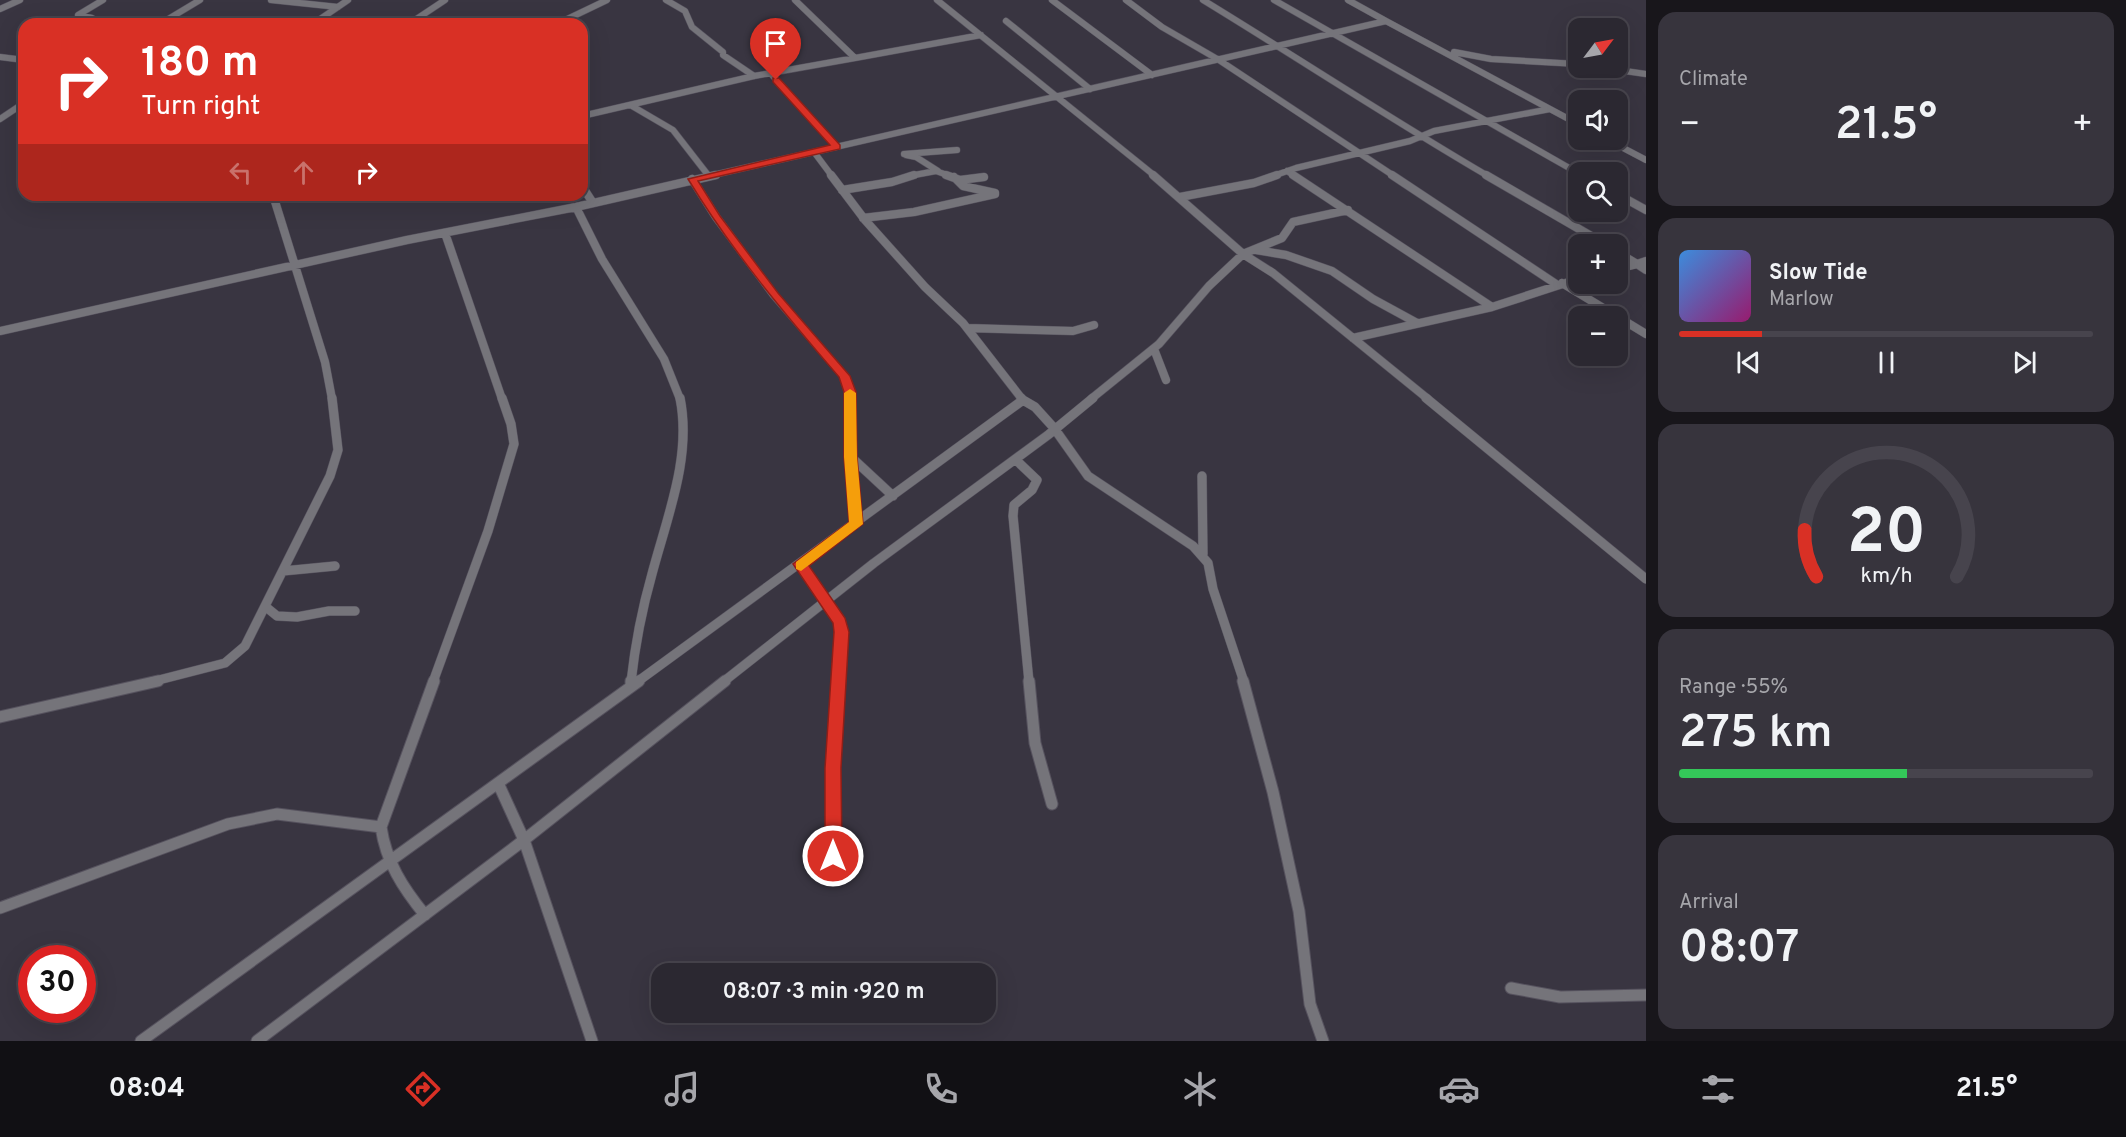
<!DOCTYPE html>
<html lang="en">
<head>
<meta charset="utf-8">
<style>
  body { margin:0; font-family:Overpass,sans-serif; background:#37343d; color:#f1f3f6; height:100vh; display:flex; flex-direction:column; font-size:22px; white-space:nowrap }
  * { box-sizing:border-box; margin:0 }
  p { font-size:20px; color:#a6a6ab }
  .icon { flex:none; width:33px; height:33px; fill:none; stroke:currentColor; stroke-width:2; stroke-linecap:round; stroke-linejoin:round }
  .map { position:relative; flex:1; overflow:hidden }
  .panel { display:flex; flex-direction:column; gap:12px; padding:12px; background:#18161b; width:480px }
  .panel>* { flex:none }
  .top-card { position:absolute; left:18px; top:18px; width:570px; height:183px; border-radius:18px; box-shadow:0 6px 24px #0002,0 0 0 2px #47444d; background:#d93025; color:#fff; overflow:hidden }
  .needle { width:39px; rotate:58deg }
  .controls { position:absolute; left:1568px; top:18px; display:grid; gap:12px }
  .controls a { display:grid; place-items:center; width:60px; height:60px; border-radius:12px; background:#2b2831; box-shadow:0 6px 24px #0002,0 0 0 2px #47444d; font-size:30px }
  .speed { position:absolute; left:18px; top:945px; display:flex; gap:12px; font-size:30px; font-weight:700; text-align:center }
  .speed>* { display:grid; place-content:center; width:78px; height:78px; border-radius:50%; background:#2b2831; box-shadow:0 6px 24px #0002,0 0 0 2px #47444d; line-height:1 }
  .speed .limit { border:9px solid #d22; background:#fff; color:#111 }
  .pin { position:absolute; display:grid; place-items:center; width:51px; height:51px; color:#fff; margin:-62px -26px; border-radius:50% 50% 50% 0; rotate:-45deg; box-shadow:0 0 6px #0007 }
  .pin .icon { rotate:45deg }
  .me { position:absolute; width:66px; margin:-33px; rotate:0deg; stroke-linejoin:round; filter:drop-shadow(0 0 4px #0008) }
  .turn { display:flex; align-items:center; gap:21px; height:126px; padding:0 24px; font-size:27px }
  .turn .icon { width:78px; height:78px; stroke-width:2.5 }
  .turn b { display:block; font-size:42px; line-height:51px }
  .lanes { display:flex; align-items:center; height:57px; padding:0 24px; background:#0003; justify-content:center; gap:30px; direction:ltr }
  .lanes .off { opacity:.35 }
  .big { font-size:45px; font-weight:600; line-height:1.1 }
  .panel .widget { flex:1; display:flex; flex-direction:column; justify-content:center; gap:9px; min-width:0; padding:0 21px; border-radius:18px; background:#37343d }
  .panel .dial { align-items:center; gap:0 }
  .dial svg { height:156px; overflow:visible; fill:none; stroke:#47444d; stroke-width:7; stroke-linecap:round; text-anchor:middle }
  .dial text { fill:#f1f3f6; stroke:none }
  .song { display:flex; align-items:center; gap:18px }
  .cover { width:72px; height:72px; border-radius:9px; background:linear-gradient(135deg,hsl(210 70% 55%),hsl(320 70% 35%)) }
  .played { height:6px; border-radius:3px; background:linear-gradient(90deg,#d93025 20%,#47444d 20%) }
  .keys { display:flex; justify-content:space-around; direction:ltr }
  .heat { display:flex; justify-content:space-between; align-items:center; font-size:33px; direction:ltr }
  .charge { height:9px; border-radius:4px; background:linear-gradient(90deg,#34c759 55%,#47444d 0) }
  .trip { position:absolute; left:651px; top:963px; width:345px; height:60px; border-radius:18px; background:#2b2831; box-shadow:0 6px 24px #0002,0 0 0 2px #47444d; font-weight:600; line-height:60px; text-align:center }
  .dock { display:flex; height:96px; justify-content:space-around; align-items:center; background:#111014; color:#a6a6ab }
  .dock .icon { width:42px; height:42px }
  .dock .on { color:#d93025 }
  .dock b { font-size:27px; color:#f1f3f6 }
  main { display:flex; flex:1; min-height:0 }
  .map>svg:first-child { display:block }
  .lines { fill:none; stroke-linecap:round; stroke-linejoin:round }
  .minor-far3-casing { stroke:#56525e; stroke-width:7 }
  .minor-far2-casing { stroke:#56525e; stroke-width:9 }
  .minor-far1-casing { stroke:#56525e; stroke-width:10 }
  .minor-casing { stroke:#56525e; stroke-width:13 }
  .minor-far3 { stroke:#75747a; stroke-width:6 }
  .minor-far2 { stroke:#75747a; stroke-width:8 }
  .minor-far1 { stroke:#75747a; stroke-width:9 }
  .minor { stroke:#75747a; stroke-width:11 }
  .route { fill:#d93025; stroke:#8d1f18; stroke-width:1.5 }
  .slow { fill:#f59e0b }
</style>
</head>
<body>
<main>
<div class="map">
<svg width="1646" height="1041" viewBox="0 0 1646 1041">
  <rect width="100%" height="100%" fill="#393541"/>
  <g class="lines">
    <defs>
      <path id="minor-far3" d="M 271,0 L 338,7
        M 666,0 L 685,11 L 692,27 L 723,52 L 723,55 L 754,76
        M 795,0 L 855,58 L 981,35
        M 937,0 L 1155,176
        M 1052,0 L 1152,75
        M 1126,0 L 1162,27 L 1219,60 L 1394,176
        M 1203,0 C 1298,58 1392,120 1488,176
        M 1274,0 L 1578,173
        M 1348,0 L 1386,21
        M 0,9 L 20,0
        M 92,18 L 78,15 L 103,0
        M 320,20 L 339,24
        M 1006,21 L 1090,89
        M 160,24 L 200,0
        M 313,24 L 348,0
        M 409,24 L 445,0
        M 557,24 L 607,0
        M 1454,52 L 1491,59 L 1578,64
        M 0,57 L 24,60
        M 1604,68 L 1646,74
        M 772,75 L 836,147
        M 632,106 L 673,130 L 708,175
        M 1550,109 L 1578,124
        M 582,116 L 754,76 L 855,58
        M 0,119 L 24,103
        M 1608,140 L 1646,160
        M 814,152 L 832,176
        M 904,154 L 957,150
        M 906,155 L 916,157 L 938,171
        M 1287,171 L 1295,176
        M 709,176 L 1386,21 L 1550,109 L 1434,131 L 1410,141 L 1296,168 L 1273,176
        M 909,176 L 936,171 L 950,176"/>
      <path id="minor-far2" d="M 831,175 L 865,220 L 925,287 L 963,323 L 1022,399
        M 946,175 L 960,180 L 984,177
        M 1153,175 L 1243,254 L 1273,273 L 1428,399
        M 1293,175 L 1492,307 L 1353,338
        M 1392,175 L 1556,284
        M 1486,175 L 1605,244
        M 954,177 L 963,186 L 995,193
        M 692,179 L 716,217 L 774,295 L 844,376 L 850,399
        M 582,186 L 593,203
        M 842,190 L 892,182 L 914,175
        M 1617,194 L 1646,210
        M 273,195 L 325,362 L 332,399
        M 1180,197 L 1254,183 L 1277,175
        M 576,207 L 602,259 L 664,359 L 680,399
        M 863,218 L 914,212 L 995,194
        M 445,233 L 502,399
        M 1256,250 L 1286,255 L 1332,271 L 1373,299 L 1417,323
        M 1617,252 L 1637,264 L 1646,261
        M 1617,269 L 1637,264 L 1646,270
        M 1562,283 L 1646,334
        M 1492,307 L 1578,279
        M 967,328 L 1073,331 L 1094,325
        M 0,331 L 407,240 L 576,207 L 716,175
        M 1154,349 L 1166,380
        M 1091,399 L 1159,344 L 1209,286 L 1243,254 L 1282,238 L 1293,222 L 1348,210"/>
      <path id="minor-far1" d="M 850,398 L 856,524
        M 1426,398 L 1646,579
        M 1023,400 L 1035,407 L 1054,428 L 1088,476 L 1193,546 L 1208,563 L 1213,589 L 1244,682
        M 851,457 L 893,496
        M 1016,460 L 1037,480 L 1032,490 L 1014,505 L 1013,516 L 1029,682
        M 1202,476 L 1203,554
        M 800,564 L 840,622 L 842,632 L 839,682
        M 283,571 L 335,566
        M 266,607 L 277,616 L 297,617 L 329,611 L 355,611
        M 151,682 L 225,663 L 245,646 L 330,476 L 338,450 L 332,398
        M 433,682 L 488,531 L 514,444 L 511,424 L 502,398
        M 631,682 C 635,646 642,609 652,574 C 667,517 692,457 680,398
        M 637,682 L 1023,400 L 1021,398
        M 723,682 L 874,563 L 1048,435 L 1093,398"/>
      <path id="minor" d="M 1029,681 L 1035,743 L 1052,804
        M 1243,681 L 1273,792 L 1299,911 L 1310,1004 L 1323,1041
        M 631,685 L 631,681
        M 0,717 L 158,681
        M 498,783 L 524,840 L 592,1041
        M 833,856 L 833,768 L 839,681
        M 0,908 L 228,824 L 277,814 L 381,827
        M 425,915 C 403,888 386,862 381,827 L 434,681
        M 1511,988 L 1560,997 L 1646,995
        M 141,1041 L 639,681
        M 257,1041 L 524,840 L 725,681"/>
    </defs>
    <use href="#minor-far3" class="minor-far3-casing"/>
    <use href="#minor-far2" class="minor-far2-casing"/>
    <use href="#minor-far1" class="minor-far1-casing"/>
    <use href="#minor" class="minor-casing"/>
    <use href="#minor-far3" class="minor-far3"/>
    <use href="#minor-far2" class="minor-far2"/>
    <use href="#minor-far1" class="minor-far1"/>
    <use href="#minor" class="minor"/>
  </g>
  <path class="route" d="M 773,78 L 779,78 L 840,145 L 840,149 L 698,181 L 720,216 L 778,293 L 850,376 L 856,392 L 857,457 L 863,524 L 809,566 L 845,618 L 849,632 L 841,768 L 842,856 L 840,862 L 833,864 L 827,862 L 825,856 L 825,768 L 834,632 L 833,623 L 793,564 L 849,522 L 844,457 L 844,392 L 839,377 C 784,313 731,250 688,179 L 830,145 L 773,82 Z"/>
  <path class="slow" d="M 850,389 L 856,393 L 857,457 L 863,524 L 801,571 L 796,569 L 796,562 L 849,522 L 844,457 L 844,393 Z"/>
</svg>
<div class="controls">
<a><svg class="needle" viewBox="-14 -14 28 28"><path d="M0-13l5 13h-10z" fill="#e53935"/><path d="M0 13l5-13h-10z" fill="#a6a6ab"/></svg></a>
<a><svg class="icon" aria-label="sound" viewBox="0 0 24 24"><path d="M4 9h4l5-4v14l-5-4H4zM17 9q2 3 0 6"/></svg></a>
<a><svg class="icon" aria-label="search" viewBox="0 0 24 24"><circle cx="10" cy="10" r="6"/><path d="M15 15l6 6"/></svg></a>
<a>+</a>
<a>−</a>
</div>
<div class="speed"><div class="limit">30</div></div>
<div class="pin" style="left:776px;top:80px;background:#d93025"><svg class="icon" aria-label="arrive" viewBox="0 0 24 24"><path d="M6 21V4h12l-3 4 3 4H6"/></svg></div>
<svg class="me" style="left:833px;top:856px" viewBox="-20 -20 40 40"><circle r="17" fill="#d93025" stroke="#fff" stroke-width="3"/><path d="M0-11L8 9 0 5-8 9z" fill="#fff"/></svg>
<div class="trip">08:07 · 3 min · 920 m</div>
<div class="top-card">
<div class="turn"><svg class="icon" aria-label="right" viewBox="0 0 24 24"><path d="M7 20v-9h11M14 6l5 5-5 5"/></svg><div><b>180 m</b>Turn right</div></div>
<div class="lanes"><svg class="icon off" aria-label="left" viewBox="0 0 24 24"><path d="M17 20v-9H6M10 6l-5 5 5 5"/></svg><svg class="icon off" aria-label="ahead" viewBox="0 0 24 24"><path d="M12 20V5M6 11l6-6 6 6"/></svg><svg class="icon" aria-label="right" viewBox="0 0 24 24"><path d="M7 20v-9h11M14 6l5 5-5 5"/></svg></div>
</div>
</div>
<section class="panel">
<div class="widget"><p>Climate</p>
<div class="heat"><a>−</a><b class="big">21.5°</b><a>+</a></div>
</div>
<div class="widget">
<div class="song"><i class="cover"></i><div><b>Slow Tide</b><p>Marlow</p></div></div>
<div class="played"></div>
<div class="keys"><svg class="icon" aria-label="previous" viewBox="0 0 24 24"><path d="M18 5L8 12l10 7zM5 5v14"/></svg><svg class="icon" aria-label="pause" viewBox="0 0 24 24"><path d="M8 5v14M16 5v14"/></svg><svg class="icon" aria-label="next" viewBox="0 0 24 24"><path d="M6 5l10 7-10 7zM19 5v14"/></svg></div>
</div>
<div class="widget dial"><svg viewBox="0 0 100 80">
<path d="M14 69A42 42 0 1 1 86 69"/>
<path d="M14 69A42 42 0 0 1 8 45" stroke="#d93025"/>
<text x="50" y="56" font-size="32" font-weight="700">20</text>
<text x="50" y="72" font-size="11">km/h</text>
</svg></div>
<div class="widget"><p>Range · 55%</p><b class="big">275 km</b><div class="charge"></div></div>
<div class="widget"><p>Arrival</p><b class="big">08:07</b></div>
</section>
</main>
<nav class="dock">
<b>08:04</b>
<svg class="icon on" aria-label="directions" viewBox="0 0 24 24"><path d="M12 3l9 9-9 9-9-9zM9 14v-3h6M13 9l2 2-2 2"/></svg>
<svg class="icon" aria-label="music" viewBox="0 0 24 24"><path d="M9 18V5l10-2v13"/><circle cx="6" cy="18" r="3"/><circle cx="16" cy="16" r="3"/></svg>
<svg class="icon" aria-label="phone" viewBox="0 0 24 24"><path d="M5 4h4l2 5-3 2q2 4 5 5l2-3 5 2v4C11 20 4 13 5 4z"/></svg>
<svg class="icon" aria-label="climate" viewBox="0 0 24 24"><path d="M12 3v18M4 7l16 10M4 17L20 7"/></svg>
<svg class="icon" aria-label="car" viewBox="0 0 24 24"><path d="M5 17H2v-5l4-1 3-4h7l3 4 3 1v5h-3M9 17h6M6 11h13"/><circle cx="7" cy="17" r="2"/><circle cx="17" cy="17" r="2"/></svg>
<svg class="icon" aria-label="filters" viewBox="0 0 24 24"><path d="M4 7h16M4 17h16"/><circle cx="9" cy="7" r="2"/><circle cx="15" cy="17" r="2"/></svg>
<b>21.5°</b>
</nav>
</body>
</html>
